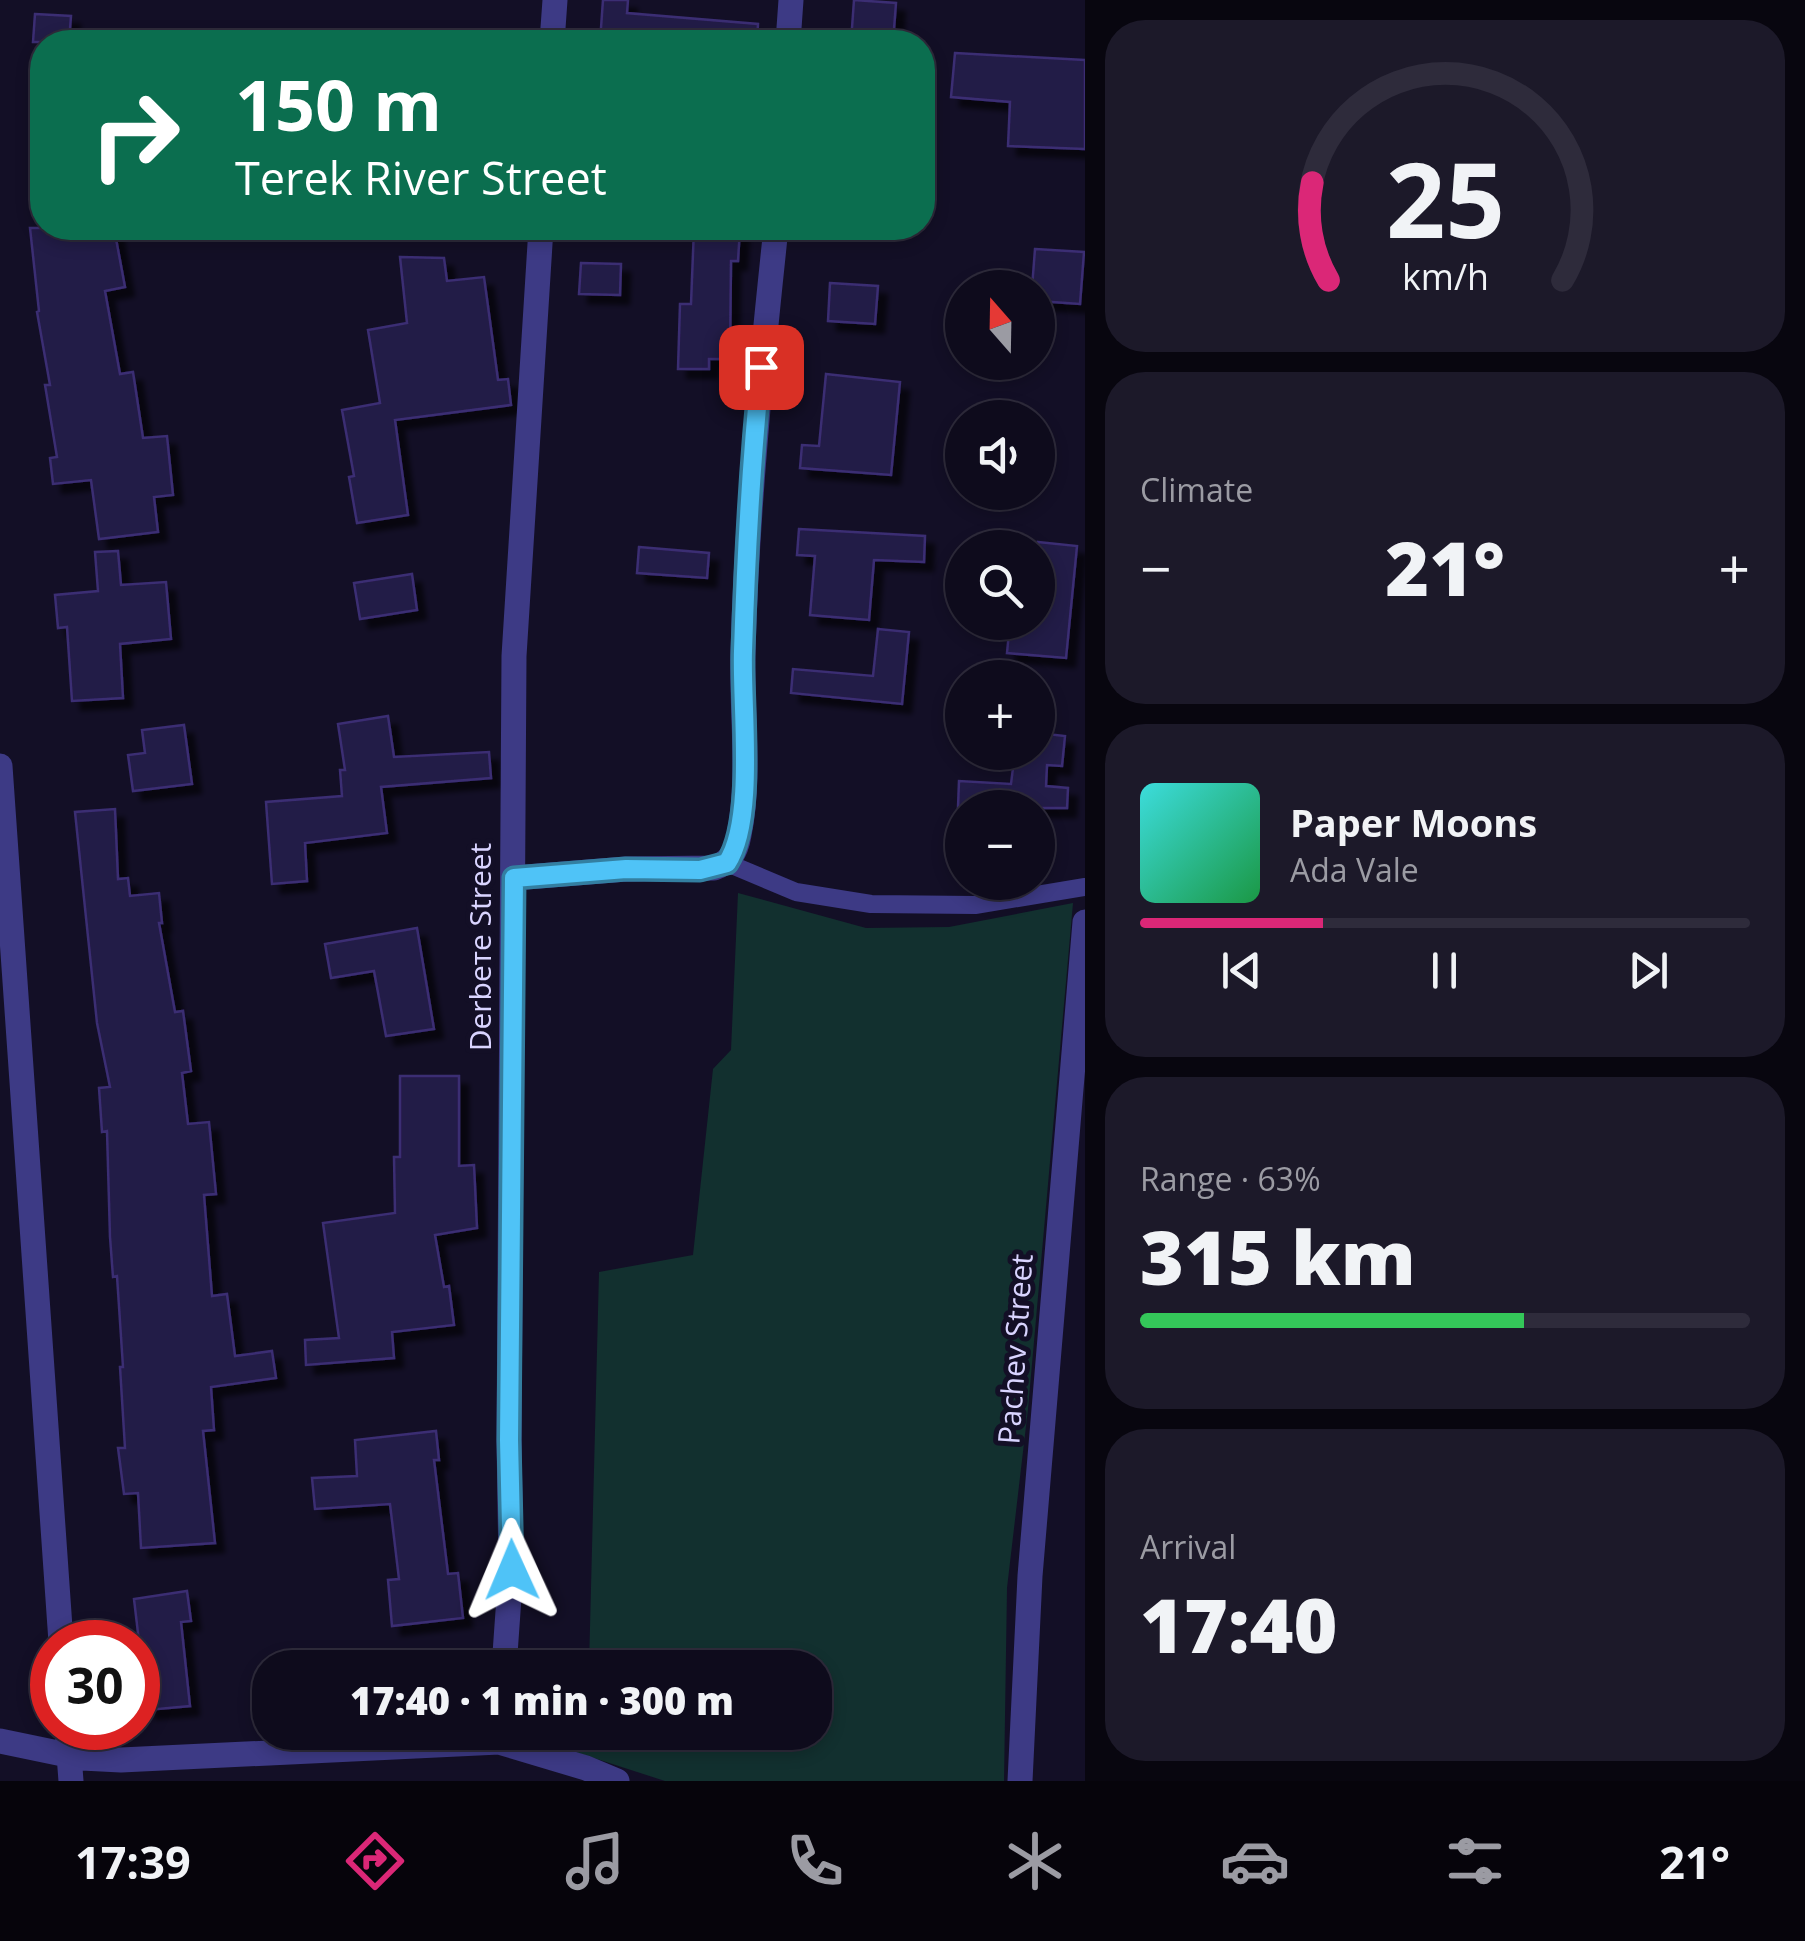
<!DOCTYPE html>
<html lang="en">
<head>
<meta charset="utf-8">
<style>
  body { margin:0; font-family:"Open Sans",sans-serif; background:#1c1929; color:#f1f3f6; height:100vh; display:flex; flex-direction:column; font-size:38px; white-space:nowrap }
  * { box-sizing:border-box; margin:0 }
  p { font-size:32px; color:#9b9ba3 }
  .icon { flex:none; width:55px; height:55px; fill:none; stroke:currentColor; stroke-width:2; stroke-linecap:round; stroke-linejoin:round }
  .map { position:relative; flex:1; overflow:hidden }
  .side { display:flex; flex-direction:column; gap:20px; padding:20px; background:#08060f; width:720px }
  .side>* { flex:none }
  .banner { position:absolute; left:30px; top:30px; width:905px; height:210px; border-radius:40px; box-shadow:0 5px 15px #0003,0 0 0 2px #2e2b3b; background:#0b6e4f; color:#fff; overflow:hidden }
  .needle { width:65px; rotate:340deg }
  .controls { position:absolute; left:945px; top:270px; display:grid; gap:20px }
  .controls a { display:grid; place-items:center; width:110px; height:110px; border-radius:50%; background:#0e0b1c; box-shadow:0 5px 15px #0003,0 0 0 2px #2e2b3b; font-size:50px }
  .speed { position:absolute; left:30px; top:1620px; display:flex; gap:20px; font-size:50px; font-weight:700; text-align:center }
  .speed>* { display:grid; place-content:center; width:130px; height:130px; border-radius:50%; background:#0e0b1c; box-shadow:0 5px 15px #0003,0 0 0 2px #2e2b3b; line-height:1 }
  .speed .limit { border:15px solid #d22; background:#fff; color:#111 }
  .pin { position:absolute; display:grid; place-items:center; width:85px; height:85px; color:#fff; margin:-42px; border-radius:20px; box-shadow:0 5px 15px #0006 }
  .me { position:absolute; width:110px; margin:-55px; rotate:359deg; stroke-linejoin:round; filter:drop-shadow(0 0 8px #0008) }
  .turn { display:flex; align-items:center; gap:35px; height:210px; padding:0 40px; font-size:45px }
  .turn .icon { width:130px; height:130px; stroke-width:2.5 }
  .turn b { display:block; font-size:70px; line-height:85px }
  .big { font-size:75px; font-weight:800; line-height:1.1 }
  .side .widget { flex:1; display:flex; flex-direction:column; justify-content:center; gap:15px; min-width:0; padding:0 35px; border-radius:40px; background:#1c1929 }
  .side .dial { align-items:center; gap:0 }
  .dial svg { height:260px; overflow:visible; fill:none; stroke:#2e2b3b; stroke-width:7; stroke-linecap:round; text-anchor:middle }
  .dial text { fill:#f1f3f6; stroke:none }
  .song { display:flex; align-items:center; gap:30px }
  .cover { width:120px; height:120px; border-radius:15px; background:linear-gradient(135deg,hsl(180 70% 55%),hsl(140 70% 35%)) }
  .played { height:10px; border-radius:5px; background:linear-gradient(90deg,#db2777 30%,#2e2b3b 30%) }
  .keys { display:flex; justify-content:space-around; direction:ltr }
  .heat { display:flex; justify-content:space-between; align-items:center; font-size:55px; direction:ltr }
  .charge { height:15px; border-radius:8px; background:linear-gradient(90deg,#34c759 63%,#2e2b3b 0) }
  .trip { position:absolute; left:252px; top:1650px; width:580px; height:100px; border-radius:40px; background:#0e0b1c; box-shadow:0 5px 15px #0003,0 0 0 2px #2e2b3b; font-weight:800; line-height:100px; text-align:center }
  .tabs { display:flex; height:160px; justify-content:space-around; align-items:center; background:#06040b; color:#9b9ba3 }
  .tabs .icon { width:70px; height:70px }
  .tabs .active { color:#db2777 }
  .tabs b { font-size:45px; color:#f1f3f6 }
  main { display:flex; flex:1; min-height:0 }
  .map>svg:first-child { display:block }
  .green { fill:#12302f }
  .building { fill:#241b47; stroke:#3b2d73; stroke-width:2.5; filter:url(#shadow) }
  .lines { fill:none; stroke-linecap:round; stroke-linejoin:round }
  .service { stroke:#3d3a85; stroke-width:18 }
  .minor { stroke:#3d3a85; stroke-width:25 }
  .route-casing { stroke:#337fa1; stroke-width:25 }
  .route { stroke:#4fc3f7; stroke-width:18 }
  .labels { text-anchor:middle; stroke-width:10; stroke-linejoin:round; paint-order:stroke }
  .street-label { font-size:30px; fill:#d9d4ff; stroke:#130f26 }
</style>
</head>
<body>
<main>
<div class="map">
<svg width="1085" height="1781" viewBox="0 0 1085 1781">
  <defs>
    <filter id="shadow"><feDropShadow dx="9" dy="9" stdDeviation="2.5" flood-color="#0009"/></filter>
  </defs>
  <rect width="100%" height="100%" fill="#130f26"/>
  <path class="green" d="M 738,893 L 866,928 L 949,927 L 1073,903 L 1028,1409 L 1007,1588 L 1004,1781 L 665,1781 L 532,1738 L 538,1732 L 815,1732 L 815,1668 L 589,1667 L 599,1272 L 693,1255 L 713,1069 L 731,1050 Z"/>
  <path class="building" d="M 603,0 L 628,0 L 627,13 L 758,24 L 757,42 L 600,42 Z
    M 854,0 L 896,3 L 893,42 L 851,42 Z
    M 35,14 L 71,16 L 69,42 L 33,42 Z
    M 955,53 L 1085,60 L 1085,149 L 1008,146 L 1010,102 L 951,97 Z
    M 30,228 L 114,228 L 125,287 L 105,291 L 120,374 L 133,372 L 143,438 L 167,436 L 173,495 L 154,497 L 158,532 L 99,539 L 91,480 L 53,484 L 50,458 L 57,457 L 45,385 L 50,385 L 37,312 L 39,311 Z
    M 694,228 L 740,228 L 738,261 L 731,261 L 730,359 L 709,359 L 709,369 L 678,369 L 680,304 L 691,304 Z
    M 1035,249 L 1084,252 L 1080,304 L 1038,301 L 1038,288 L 1032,288 Z
    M 400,257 L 444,258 L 447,281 L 484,277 L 498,380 L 508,379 L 511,405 L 395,420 L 408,515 L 357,523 L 349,477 L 354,476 L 342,410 L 380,403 L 368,330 L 407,323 Z
    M 581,263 L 621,264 L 620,295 L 579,294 Z
    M 830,283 L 878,286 L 875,324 L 828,321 Z
    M 826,374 L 900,382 L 891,475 L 800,468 L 802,445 L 819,446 Z
    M 799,529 L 925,536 L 924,562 L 874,560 L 869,620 L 810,615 L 815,556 L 797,555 Z
    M 1038,542 L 1077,546 L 1066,658 L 1007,653 L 1010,622 L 1038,622 Z
    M 639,547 L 709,553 L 707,578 L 637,573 Z
    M 118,551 L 121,585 L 166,582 L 171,639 L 120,644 L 123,698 L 72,701 L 67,627 L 58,628 L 55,595 L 98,591 L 95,552 Z
    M 412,574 L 417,610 L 360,619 L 354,583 Z
    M 878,629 L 909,632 L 902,704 L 791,693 L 793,669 L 873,676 Z
    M 388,716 L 394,757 L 489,752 L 491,778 L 381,787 L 387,833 L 305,843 L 307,881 L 272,884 L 266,802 L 342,796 L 340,770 L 345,770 L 338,724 Z
    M 184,725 L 192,784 L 133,791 L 128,755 L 145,753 L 142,730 Z
    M 1038,733 L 1065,736 L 1062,766 L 1047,765 L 1046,786 L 1068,788 L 1067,808 L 958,808 L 959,781 L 1011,784 L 1015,752 L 1038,752 Z
    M 115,809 L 118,879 L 128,878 L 130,896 L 159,893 L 162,923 L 159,923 L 175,1012 L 183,1011 L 191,1071 L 182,1073 L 188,1124 L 209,1122 L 216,1194 L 204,1195 L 212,1296 L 227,1294 L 235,1356 L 272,1351 L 276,1378 L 211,1387 L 214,1430 L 203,1431 L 215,1543 L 141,1548 L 138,1493 L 124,1494 L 118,1448 L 125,1448 L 120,1367 L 123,1367 L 117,1276 L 113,1277 L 110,1237 L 107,1131 L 102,1132 L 99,1088 L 110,1087 L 97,1023 L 75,812 Z
    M 417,928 L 434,1029 L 386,1036 L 374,971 L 331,978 L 325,944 Z
    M 400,1076 L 459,1076 L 459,1166 L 474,1165 L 477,1228 L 435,1235 L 444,1287 L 449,1286 L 454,1325 L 392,1332 L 394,1358 L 306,1365 L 305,1340 L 339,1338 L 323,1223 L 395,1213 L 394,1157 L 400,1157 Z
    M 436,1431 L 439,1460 L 434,1460 L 448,1574 L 458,1573 L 463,1618 L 392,1626 L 388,1580 L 399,1579 L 390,1504 L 315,1509 L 312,1478 L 357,1476 L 355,1440 Z
    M 187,1591 L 191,1621 L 181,1622 L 190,1706 L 147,1710 L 134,1599 Z"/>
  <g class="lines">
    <path class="service" d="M 727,863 L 796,892 L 871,904 L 975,905 L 1085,887"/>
    <path class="minor" d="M 552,42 L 555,0
      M 788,42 L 791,0
      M 0,766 L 61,1642
      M 514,878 L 626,869 L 714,868 C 730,862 736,852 739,835 C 751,776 741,712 743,652 C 747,510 761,369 776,228
      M 504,1668 L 511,1569 L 509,1440 L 514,656 L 541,228
      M 67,1728 L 71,1781
      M 0,1741 L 82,1758 L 121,1760 L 499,1742 L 586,1768 L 617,1781
      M 1020,1781 L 1030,1576 L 1085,922"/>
  </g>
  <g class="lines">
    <defs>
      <path id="route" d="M 512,1570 L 509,1440 L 514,878 L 626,869 L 700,870 L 727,863 C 756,819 741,705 743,651 C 746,556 751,461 761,367"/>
    </defs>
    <use href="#route" class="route-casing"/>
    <use href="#route" class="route"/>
  </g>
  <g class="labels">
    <g class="street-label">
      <text transform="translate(481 947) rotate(-90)" y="10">Derbeте Street</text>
      <text transform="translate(1016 1349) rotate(-86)" y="10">Pachev Street</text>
    </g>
  </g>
</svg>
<div class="controls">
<a><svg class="needle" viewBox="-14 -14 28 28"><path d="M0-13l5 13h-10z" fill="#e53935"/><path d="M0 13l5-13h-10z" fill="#9b9ba3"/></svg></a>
<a><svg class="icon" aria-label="sound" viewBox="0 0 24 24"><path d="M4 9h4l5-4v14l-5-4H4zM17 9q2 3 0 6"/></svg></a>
<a><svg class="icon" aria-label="search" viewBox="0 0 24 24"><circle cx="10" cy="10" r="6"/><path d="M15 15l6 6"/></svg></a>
<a>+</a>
<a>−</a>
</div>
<div class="speed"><div class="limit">30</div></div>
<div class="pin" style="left:761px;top:367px;background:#d93025"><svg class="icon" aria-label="arrive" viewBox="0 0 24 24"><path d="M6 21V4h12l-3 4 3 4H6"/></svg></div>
<svg class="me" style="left:512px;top:1570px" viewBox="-20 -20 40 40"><path d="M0-17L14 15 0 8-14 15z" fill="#4fc3f7" stroke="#fff" stroke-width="4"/></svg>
<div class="trip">17:40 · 1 min · 300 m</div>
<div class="banner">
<div class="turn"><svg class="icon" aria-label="right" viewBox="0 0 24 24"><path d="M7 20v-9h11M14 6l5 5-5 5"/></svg><div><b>150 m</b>Terek River Street</div></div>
</div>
</div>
<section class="side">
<div class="widget dial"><svg viewBox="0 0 100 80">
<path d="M14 69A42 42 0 1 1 86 69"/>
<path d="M14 69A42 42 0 0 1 9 39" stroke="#db2777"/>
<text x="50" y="56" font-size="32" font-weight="700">25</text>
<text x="50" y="72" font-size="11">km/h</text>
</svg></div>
<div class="widget"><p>Climate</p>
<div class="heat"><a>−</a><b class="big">21°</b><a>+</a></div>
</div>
<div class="widget">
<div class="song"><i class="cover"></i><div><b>Paper Moons</b><p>Ada Vale</p></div></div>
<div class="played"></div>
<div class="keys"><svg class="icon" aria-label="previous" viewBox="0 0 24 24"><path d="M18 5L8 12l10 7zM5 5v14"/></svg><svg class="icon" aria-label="pause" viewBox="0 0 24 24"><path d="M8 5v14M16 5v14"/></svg><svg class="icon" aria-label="next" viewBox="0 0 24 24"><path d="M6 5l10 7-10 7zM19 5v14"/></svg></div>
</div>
<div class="widget"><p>Range · 63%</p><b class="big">315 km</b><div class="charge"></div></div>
<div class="widget"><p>Arrival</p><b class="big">17:40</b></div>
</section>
</main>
<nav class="tabs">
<b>17:39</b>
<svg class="icon active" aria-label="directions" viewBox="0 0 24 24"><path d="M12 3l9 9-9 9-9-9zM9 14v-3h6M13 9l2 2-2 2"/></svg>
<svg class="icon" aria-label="music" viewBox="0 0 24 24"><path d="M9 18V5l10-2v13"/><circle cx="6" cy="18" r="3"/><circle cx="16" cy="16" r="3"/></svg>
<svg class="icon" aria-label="phone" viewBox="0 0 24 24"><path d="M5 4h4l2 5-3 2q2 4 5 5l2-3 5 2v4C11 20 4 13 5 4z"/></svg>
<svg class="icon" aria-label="climate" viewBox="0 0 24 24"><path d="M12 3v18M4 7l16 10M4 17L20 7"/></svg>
<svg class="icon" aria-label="car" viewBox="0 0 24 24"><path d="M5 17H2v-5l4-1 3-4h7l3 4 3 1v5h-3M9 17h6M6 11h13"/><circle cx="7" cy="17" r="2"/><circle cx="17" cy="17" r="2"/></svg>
<svg class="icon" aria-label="filters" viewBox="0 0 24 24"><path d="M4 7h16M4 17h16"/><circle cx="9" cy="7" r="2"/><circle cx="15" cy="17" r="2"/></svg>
<b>21°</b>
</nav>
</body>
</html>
